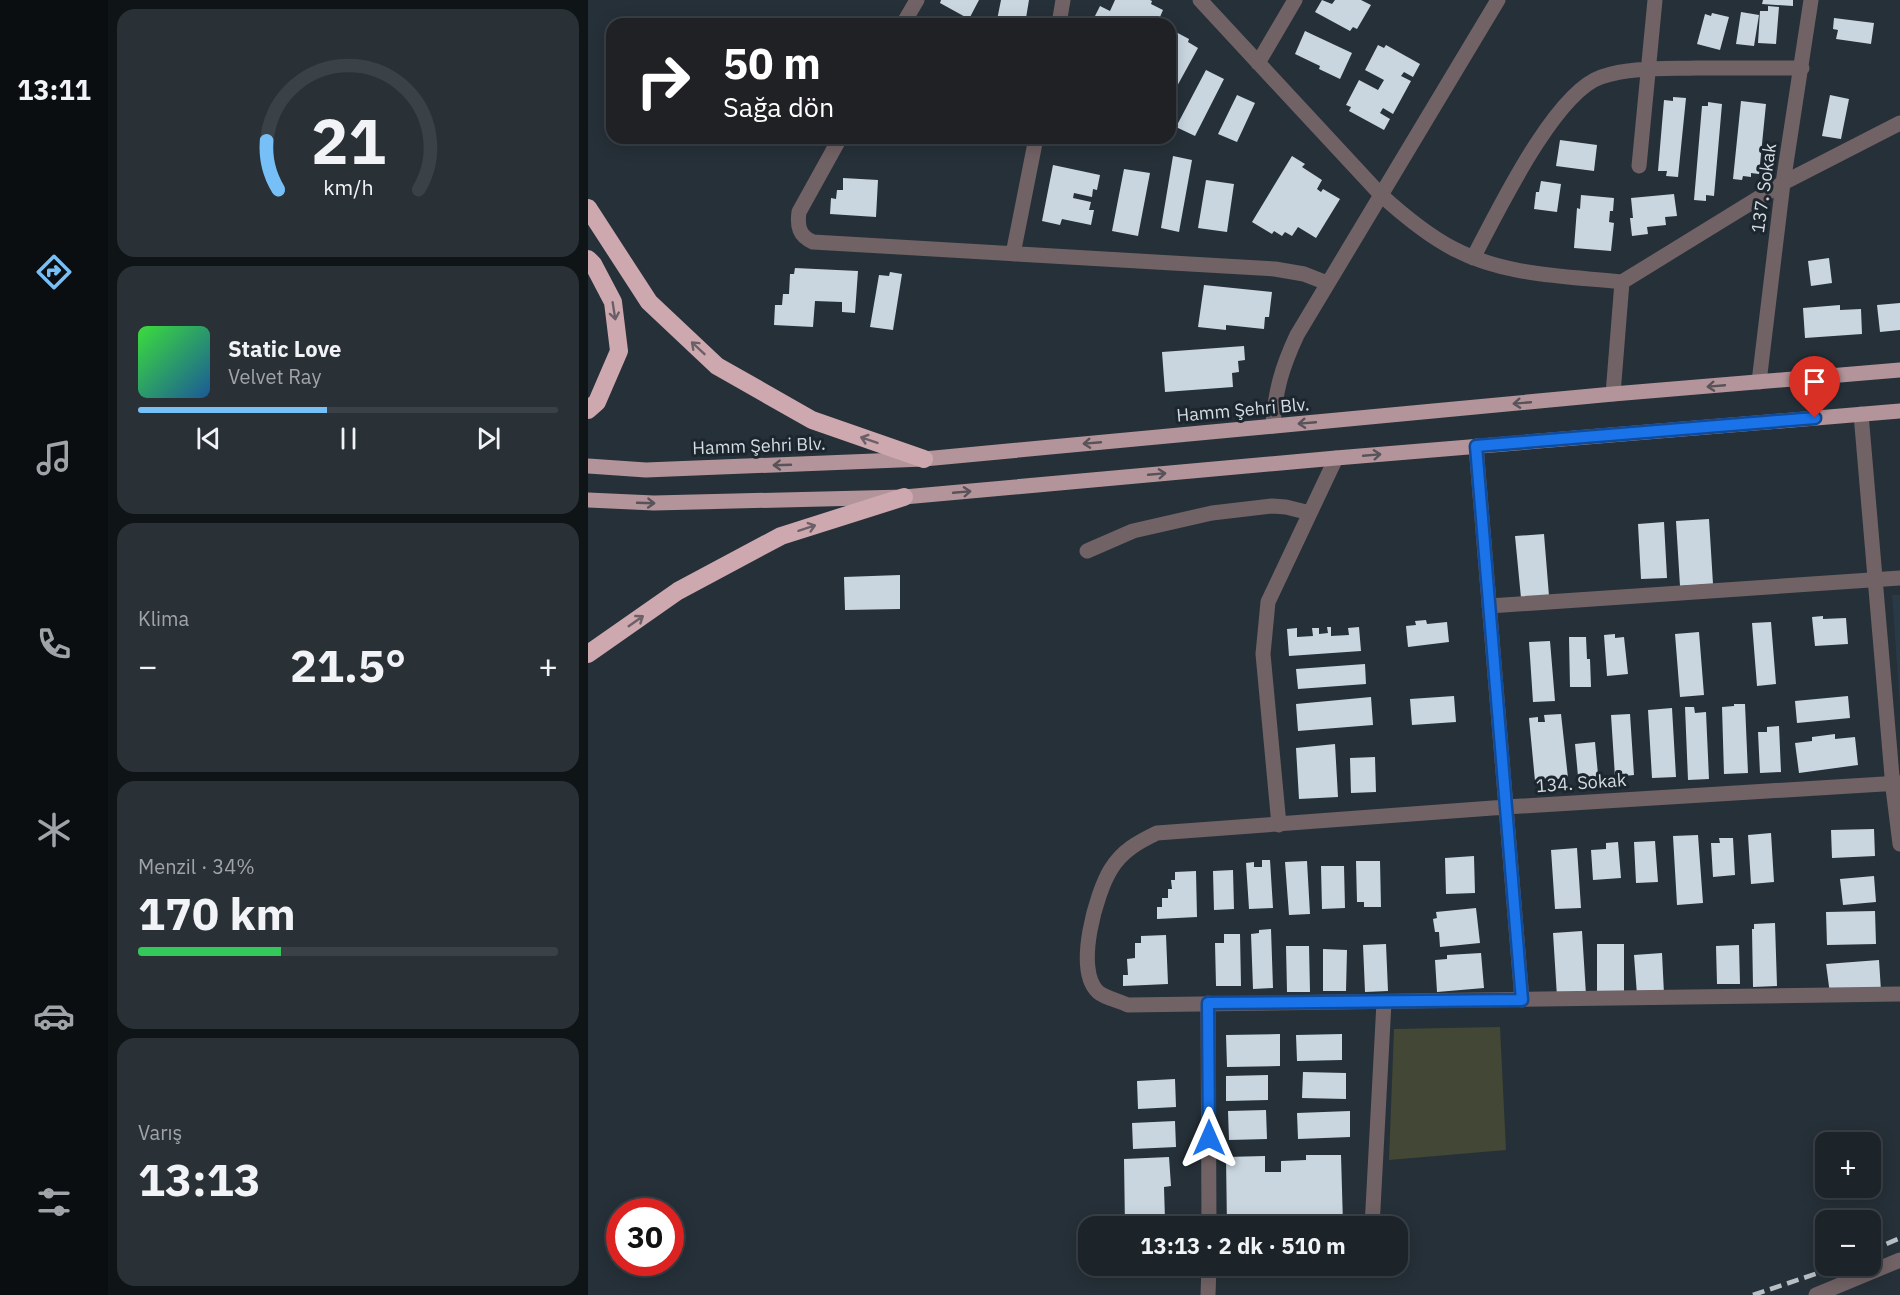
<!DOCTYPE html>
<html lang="tr">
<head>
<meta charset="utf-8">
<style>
  body { margin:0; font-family:"IBM Plex Sans",sans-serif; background:#293036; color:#f1f3f6; height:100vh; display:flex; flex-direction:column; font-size:22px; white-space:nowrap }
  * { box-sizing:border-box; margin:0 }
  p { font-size:20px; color:#a0a4a8 }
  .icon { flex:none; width:33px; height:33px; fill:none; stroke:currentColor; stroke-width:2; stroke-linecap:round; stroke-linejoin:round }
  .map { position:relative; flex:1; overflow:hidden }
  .sheet { display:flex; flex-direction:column; gap:9px; padding:9px; background:#0f1417; width:480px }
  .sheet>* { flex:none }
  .hud { position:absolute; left:18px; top:18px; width:570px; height:126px; border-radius:18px; box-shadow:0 3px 15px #0003,0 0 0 2px #3a4147; background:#202124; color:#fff; overflow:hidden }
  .tools { position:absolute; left:1227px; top:1132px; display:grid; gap:12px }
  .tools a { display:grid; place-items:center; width:66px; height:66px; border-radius:12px; background:#1c242a; box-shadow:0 3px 15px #0003,0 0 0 2px #3a4147; font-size:30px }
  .speed { position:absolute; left:18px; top:1198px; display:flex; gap:12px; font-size:30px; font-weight:700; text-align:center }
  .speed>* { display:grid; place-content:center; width:78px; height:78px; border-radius:50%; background:#1c242a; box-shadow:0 3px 15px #0003,0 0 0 2px #3a4147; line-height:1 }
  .speed .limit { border:9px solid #d22; background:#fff; color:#111 }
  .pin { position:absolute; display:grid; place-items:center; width:51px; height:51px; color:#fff; margin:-62px -26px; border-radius:50% 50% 50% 0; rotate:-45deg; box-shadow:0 0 6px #0007 }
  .pin .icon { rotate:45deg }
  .me { position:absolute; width:66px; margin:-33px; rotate:0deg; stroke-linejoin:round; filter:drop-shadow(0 0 4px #0008) }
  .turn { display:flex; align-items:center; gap:21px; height:126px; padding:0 18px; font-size:27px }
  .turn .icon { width:78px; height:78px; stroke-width:2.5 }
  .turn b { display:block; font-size:42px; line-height:51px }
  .big { font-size:45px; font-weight:700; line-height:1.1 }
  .sheet .widget { flex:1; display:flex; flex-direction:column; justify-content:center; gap:9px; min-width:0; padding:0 21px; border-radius:18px; background:#293036 }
  .sheet .dial { align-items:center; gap:0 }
  .dial svg { height:156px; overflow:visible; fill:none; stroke:#3a4147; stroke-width:7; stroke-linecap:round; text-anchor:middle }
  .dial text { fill:#f1f3f6; stroke:none }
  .song { display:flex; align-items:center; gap:18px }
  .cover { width:72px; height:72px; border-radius:9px; background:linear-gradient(135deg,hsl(120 70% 55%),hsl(210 70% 35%)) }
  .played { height:6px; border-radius:3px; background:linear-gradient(90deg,#76c0f7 45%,#3a4147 45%) }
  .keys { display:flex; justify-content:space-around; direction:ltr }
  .heat { display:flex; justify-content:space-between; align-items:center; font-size:33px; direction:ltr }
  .charge { height:9px; border-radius:4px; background:linear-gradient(90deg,#34c759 34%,#3a4147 0) }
  .trip { position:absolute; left:490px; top:1216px; width:330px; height:60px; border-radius:18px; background:#1c242a; box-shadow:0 3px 15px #0003,0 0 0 2px #3a4147; font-weight:700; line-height:60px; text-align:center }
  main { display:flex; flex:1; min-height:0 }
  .dock { display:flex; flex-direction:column; width:108px; justify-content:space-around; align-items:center; background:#0b0e11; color:#a0a4a8 }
  .dock .icon { width:42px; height:42px }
  .dock .current { color:#76c0f7 }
  .dock b { font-size:27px; color:#f1f3f6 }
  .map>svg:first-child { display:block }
  .built { fill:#2a3946 }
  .green { fill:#434735 }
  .building { fill:#c9d6e0 }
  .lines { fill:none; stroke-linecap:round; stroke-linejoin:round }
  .minor { stroke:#716265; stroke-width:15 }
  .major { stroke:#b3949a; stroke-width:15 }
  .highway { stroke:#cda8af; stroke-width:18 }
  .rail { stroke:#b9c0c5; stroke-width:4.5; stroke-dasharray:12 6; stroke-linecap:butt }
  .oneway { stroke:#6c6068 }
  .oneway2 { stroke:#585259 }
  .route-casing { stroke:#114b97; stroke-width:15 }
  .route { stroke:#1a73e8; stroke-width:10 }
  .labels { text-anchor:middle; stroke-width:6; stroke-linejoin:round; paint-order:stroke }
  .street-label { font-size:18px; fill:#d5dbe0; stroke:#1c262e }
</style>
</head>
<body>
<main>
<nav class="dock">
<b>13:11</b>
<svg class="icon current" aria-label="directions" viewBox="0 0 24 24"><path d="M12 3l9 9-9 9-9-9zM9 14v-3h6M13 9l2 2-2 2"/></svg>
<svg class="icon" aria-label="music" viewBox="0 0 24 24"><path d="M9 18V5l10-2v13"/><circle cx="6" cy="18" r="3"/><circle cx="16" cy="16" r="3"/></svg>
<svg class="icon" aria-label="phone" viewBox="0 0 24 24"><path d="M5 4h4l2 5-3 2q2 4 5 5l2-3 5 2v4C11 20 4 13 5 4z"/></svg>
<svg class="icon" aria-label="climate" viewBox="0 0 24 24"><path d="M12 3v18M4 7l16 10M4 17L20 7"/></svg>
<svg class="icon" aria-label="car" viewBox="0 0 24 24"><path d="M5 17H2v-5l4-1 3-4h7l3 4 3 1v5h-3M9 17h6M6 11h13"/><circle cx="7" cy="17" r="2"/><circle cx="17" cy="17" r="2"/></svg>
<svg class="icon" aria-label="filters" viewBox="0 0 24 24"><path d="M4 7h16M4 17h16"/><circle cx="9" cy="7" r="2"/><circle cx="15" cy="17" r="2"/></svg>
</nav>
<section class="sheet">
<div class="widget dial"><svg viewBox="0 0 100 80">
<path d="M14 69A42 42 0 1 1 86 69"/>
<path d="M14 69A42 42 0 0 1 8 44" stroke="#76c0f7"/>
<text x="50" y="56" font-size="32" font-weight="700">21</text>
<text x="50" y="72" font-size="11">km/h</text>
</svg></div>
<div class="widget">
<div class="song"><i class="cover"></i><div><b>Static Love</b><p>Velvet Ray</p></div></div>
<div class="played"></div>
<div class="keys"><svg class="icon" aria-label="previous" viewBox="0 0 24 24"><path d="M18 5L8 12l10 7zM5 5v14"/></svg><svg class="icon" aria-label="pause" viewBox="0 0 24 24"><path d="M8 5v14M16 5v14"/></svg><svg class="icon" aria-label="next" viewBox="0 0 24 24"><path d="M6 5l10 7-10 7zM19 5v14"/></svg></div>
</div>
<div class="widget"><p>Klima</p>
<div class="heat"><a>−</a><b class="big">21.5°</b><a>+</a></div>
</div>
<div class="widget"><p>Menzil · 34%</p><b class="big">170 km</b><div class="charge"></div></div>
<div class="widget"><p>Varış</p><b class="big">13:13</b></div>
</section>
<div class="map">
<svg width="1312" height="1295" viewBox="0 0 1312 1295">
  <rect width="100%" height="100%" fill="#263038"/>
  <path class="built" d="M 1304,595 L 1312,595 L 1312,706 Z"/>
  <path class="green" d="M 912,1027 L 918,1150 L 801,1160 L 806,1029 Z"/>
  <path class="building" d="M 353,0 L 391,0 L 381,19 L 352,3 Z
    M 413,0 L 441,0 L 437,24 L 403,24 L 404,19 L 409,20 Z
    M 527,0 L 562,0 L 564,1 L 563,4 L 575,10 L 569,24 L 504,22 L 512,6 L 522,11 Z
    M 734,0 L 744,4 L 747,0 L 773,0 L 783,5 L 769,29 L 765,27 L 762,31 L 727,12 Z
    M 1175,0 L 1205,0 L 1205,6 L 1174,4 Z
    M 1180,6 L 1191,7 L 1188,44 L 1170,43 L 1172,11 L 1180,11 Z
    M 1153,12 L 1171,15 L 1166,46 L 1148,44 Z
    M 1124,13 L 1141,17 L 1132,50 L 1109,44 L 1117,14 L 1123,16 Z
    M 1246,18 L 1286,23 L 1283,44 L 1248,39 L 1250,30 L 1245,29 Z
    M 586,31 L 601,39 L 600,42 L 610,48 L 582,99 L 582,37 Z
    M 717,31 L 764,53 L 752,79 L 731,69 L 732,66 L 707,54 Z
    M 790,45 L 796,48 L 798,45 L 832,64 L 825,77 L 816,72 L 813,76 L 823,81 L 805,114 L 795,108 L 792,113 L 802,119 L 796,130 L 761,111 L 763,107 L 758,105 L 771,80 L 790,90 L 796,80 L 777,70 Z
    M 618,70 L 636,79 L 607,136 L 588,127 Z
    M 649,95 L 667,103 L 649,142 L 630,134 Z
    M 1242,95 L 1261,99 L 1253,139 L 1234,136 Z
    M 1085,97 L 1098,98 L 1090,177 L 1078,176 L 1079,171 L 1070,171 L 1076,100 L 1085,101 Z
    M 1153,101 L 1178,104 L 1171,174 L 1163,173 L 1163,177 L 1155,176 L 1154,180 L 1145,179 Z
    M 1120,102 L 1134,104 L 1126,196 L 1118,195 L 1118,201 L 1106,200 L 1114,106 L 1120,106 Z
    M 972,140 L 1009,145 L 1006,171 L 968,166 Z
    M 585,156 L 604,160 L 591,232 L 573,228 Z
    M 704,156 L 717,164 L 714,167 L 734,180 L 729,189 L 733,192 L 735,189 L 752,199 L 728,238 L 710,227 L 704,236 L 697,232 L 694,236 L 686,231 L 684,234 L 664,222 Z
    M 465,165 L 512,175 L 509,190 L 505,189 L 504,197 L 486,193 L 485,198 L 503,202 L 501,210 L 506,210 L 503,225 L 474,219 L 472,225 L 454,221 Z
    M 536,169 L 562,173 L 550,236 L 524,231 Z
    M 255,178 L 290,180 L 288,217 L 242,214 L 243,198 L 248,199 L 249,190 L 255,190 Z
    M 618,180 L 646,184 L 639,232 L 610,228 Z
    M 953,181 L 973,184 L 969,212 L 946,209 L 948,192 L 951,192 Z
    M 1086,194 L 1089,216 L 1077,217 L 1078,225 L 1059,227 L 1060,234 L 1044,236 L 1042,218 L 1045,218 L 1043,198 Z
    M 993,195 L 1026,198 L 1025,211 L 1022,211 L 1021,222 L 1026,223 L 1023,251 L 986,248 L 989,208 L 992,209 Z
    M 1241,258 L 1244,283 L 1223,286 L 1220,261 Z
    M 207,268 L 270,271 L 267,313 L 254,312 L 254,302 L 227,301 L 225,327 L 186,325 L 187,305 L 194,305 L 195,294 L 201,294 L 202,274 L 206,274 Z
    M 302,272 L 314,274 L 305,330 L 282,327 L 291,275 L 301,276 Z
    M 616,285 L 684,292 L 681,317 L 677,317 L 676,329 L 638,325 L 638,330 L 610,327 Z
    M 1312,303 L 1312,330 L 1292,332 L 1289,305 Z
    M 1252,305 L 1252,310 L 1273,309 L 1274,334 L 1217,338 L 1215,308 Z
    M 656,346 L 657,360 L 650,361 L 651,372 L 644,373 L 645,387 L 577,392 L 574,352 Z
    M 1121,519 L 1125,584 L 1092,586 L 1088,521 Z
    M 1076,522 L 1079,578 L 1053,579 L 1050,524 Z
    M 956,534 L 961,596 L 933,598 L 927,536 Z
    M 312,575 L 312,609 L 257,610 L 256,577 Z
    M 1235,616 L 1235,619 L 1258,618 L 1260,644 L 1227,646 L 1224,617 Z
    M 838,620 L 839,624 L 859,622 L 861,642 L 820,647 L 818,626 L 828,625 L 827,621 Z
    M 1183,622 L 1188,684 L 1169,686 L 1164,623 Z
    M 739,627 L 743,627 L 743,636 L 761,635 L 760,628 L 771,627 L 773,651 L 701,656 L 699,629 L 709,628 L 709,637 L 725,636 L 724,628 L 731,628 L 731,634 L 740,633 Z
    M 1111,632 L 1116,695 L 1092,697 L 1087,634 Z
    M 1027,634 L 1027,638 L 1036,637 L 1040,674 L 1019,676 L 1016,635 Z
    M 981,637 L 998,637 L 999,659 L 1002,659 L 1003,687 L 982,687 Z
    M 962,641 L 967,701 L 945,702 L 941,642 Z
    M 777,664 L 778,684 L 710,689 L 708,669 Z
    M 866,696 L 868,722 L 824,725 L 822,699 Z
    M 1260,696 L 1262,718 L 1209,723 L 1207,701 Z
    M 783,697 L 785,725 L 710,731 L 708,704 Z
    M 1146,704 L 1157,704 L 1160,773 L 1136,774 L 1134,707 L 1146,706 Z
    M 1097,707 L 1106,707 L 1107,713 L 1118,712 L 1121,779 L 1100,780 Z
    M 1084,708 L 1088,777 L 1064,778 L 1060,710 Z
    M 973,714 L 980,778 L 947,781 L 941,718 L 950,717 L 950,722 L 957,722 L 956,715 Z
    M 1042,714 L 1046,775 L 1027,777 L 1023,715 Z
    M 1191,726 L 1193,772 L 1172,773 L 1170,732 L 1179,732 L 1179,727 Z
    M 1247,734 L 1247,739 L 1267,737 L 1270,765 L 1211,773 L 1207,743 L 1224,741 L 1224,737 Z
    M 1007,742 L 1011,785 L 991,787 L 987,744 Z
    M 747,744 L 750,797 L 711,799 L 708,748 Z
    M 787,757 L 788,792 L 763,793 L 762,758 Z
    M 1286,829 L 1287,856 L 1244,858 L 1243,830 Z
    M 1183,833 L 1186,882 L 1163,884 L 1160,835 Z
    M 1110,835 L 1115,903 L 1089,905 L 1085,836 Z
    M 1131,838 L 1145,838 L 1147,875 L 1125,877 L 1123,843 L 1132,843 Z
    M 1067,841 L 1070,882 L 1048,883 L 1046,842 Z
    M 1030,842 L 1033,878 L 1005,880 L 1003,850 L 1018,849 L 1018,843 Z
    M 989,848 L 993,908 L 967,909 L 963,850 Z
    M 886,856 L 887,893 L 858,894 L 857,858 Z
    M 674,860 L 682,860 L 685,908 L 661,909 L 658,863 L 666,862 L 666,867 L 674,867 Z
    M 719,861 L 722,914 L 701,915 L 697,862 Z
    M 768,861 L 792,861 L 793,907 L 776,907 L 776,902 L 769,902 Z
    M 733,866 L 756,866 L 757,908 L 734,909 Z
    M 645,870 L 646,909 L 626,910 L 625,871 Z
    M 608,871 L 609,917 L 569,919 L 569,907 L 574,907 L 574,898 L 580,898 L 580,889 L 584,889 L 583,880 L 587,880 L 587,872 Z
    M 1286,876 L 1288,902 L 1255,905 L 1252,879 Z
    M 888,908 L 892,943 L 852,947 L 851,932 L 847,932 L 845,919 L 849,918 L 848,912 Z
    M 1287,911 L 1288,944 L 1239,945 L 1238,912 Z
    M 1187,923 L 1189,986 L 1165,987 L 1164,929 L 1166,929 L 1166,924 Z
    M 683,929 L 685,988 L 665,989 L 663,934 L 671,933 L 671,930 Z
    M 994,931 L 998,995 L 969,997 L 965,933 Z
    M 636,934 L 652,934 L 653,986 L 628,986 L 627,943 L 636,943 Z
    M 578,935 L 580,984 L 535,986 L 535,975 L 540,975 L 539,959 L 547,958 L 547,943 L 553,943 L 553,936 Z
    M 798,944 L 800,991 L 777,992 L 775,945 Z
    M 1009,944 L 1036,944 L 1036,995 L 1009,995 Z
    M 1151,945 L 1152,984 L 1129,984 L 1128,946 Z
    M 698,946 L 721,946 L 722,992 L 699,992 Z
    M 735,949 L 759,950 L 758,991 L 735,991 Z
    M 893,953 L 896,988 L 849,992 L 847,960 L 859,959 L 859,955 Z
    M 1074,953 L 1076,994 L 1049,995 L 1046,955 Z
    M 1291,960 L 1293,991 L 1242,994 L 1238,964 Z
    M 692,1034 L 692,1066 L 639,1067 L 638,1035 Z
    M 754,1034 L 754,1060 L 709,1061 L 708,1035 Z
    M 715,1072 L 758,1073 L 758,1099 L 714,1098 Z
    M 680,1075 L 680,1100 L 638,1101 L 638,1076 Z
    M 587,1079 L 588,1107 L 550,1109 L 549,1081 Z
    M 678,1110 L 679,1139 L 641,1140 L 640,1111 Z
    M 762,1111 L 762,1137 L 710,1139 L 709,1113 Z
    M 587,1121 L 588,1147 L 545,1149 L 544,1123 Z
    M 718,1155 L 753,1155 L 755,1224 L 705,1225 L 705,1220 L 685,1220 L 685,1227 L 639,1227 L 638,1157 L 677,1156 L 677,1172 L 693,1172 L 693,1161 L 718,1160 Z
    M 581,1157 L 583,1186 L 576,1187 L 577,1220 L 582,1220 L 582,1227 L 537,1227 L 536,1159 Z"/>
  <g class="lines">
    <path class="minor" d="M 612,0 L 792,194 C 815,215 839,235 866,249 C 918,276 977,276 1034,282
      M 315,24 L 329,0
      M 471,24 L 475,0
      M 670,63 L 707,0
      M 252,138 L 211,212 C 209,226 211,236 225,242 L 687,269 L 716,274 L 739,283
      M 1051,166 L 1067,0
      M 425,254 L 448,138
      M 885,258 C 909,213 966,93 1013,77 C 1043,67 1077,69 1109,68 C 1144,68 1179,68 1214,68
      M 1171,382 L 1195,183 L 1223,0
      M 1025,394 L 1034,282 L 1195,183 L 1312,123
      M 1273,414 L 1305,788 L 1312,844
      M 685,426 C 687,391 694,367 709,335 L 910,0
      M 888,446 L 934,1000
      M 499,551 L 545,531 L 624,513 L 684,506 L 698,507 L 722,513
      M 901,606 L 1312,578
      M 1312,783 L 918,807 L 569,833 C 550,842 534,851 523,869 C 508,893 486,970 510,992 C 517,998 532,1001 540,1005 L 1312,994
      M 691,825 L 675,654 L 680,602 L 748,458
      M 620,1003 L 621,1227
      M 784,1227 L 796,1002
      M 621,1270 L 673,1266
      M 620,1295 L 621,1266
      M 1228,1295 L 1312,1260"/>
    <path class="major" d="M 0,466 L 58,470 L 336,459 L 1025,394 L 1312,370
      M 0,500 L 66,503 L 316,497 L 748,458 L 1312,411"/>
    <path class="highway" d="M 0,208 L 61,302 L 129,366 L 224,420 L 336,459
      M 0,259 L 5,264 L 25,302 L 31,351 L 9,402 L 0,410
      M 0,654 L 90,591 L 193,536 L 316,497"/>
    <path class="rail" d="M 1282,1251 L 1312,1238
      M 1165,1295 L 1251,1266"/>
  </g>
  <defs><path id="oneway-shaft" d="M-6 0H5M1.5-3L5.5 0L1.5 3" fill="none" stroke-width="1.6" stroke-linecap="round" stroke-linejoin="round" transform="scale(1.5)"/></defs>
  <g class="oneway">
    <use href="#oneway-shaft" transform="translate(26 311) rotate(81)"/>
    <use href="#oneway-shaft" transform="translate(110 348) rotate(-137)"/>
    <use href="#oneway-shaft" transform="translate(281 440) rotate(-161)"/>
    <use href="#oneway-shaft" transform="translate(219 528) rotate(-18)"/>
    <use href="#oneway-shaft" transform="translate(48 621) rotate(-35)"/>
  </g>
  <g class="oneway2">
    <use href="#oneway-shaft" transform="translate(1128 386) rotate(175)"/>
    <use href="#oneway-shaft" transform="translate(934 403) rotate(175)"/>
    <use href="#oneway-shaft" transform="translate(719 423) rotate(175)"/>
    <use href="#oneway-shaft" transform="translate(504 443) rotate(175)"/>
    <use href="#oneway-shaft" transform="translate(784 455) rotate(-5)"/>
    <use href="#oneway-shaft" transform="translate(194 465) rotate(178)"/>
    <use href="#oneway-shaft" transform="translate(569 474) rotate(-5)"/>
    <use href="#oneway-shaft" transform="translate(374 492) rotate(-5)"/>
    <use href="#oneway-shaft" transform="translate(58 503) rotate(2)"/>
  </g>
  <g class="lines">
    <defs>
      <path id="route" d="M 621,1138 L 620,1003 L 934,1000 L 888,446 L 1227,418"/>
    </defs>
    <use href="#route" class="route-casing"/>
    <use href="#route" class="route"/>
  </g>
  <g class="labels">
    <g class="street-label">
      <text transform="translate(1176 188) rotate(-82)" y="6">137. Sokak</text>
      <text transform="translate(655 410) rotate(-5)" y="6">Hamm Şehri Blv.</text>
      <text transform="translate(171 446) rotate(-2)" y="6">Hamm Şehri Blv.</text>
      <text transform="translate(993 783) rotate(-4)" y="6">134. Sokak</text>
    </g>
  </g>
</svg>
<div class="tools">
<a>+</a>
<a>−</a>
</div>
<div class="speed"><div class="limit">30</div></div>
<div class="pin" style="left:1227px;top:418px;background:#d93025"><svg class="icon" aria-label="arrive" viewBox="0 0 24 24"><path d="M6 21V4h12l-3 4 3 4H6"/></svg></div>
<svg class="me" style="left:621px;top:1138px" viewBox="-20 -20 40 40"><path d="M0-17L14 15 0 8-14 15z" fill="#1a73e8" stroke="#fff" stroke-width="4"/></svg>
<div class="trip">13:13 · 2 dk · 510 m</div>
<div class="hud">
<div class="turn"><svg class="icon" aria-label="right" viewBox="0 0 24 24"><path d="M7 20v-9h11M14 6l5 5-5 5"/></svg><div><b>50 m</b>Sağa dön</div></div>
</div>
</div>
</main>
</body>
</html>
